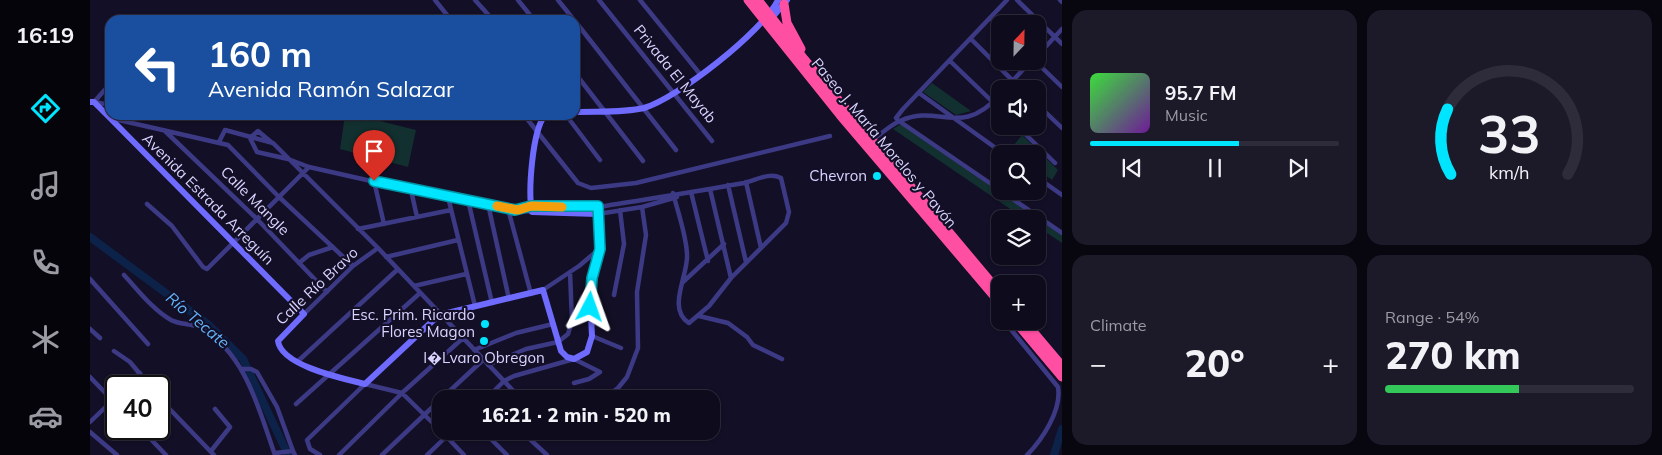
<!DOCTYPE html>
<html lang="en">
<head>
<meta charset="utf-8">
<style>
  body { margin:0; font-family:Mulish,sans-serif; background:#1c1929; color:#f1f3f6; height:100vh; display:flex; flex-direction:column; font-size:19px; white-space:nowrap }
  * { box-sizing:border-box; margin:0 }
  p { font-size:16px; color:#9b9ba3 }
  .icon { flex:none; width:28px; height:28px; fill:none; stroke:currentColor; stroke-width:2; stroke-linecap:round; stroke-linejoin:round }
  .map { position:relative; flex:1; overflow:hidden }
  .side { display:flex; flex-direction:column; gap:10px; padding:10px; background:#08060f; width:600px }
  .side>* { flex:none }
  .top-card { position:absolute; left:15px; top:15px; width:475px; height:105px; border-radius:15px; box-shadow:0 1px 4px #0004,0 0 0 1px #2e2b3b; background:#1a4fa0; color:#fff; overflow:hidden }
  .needle { width:32px; rotate:22deg }
  .fabs { position:absolute; left:901px; top:15px; display:grid; gap:10px }
  .fabs a { display:grid; place-items:center; width:55px; height:55px; border-radius:10px; background:#0e0b1c; box-shadow:0 1px 4px #0004,0 0 0 1px #2e2b3b; font-size:25px }
  .speed { position:absolute; left:15px; top:375px; display:flex; gap:10px; font-size:25px; font-weight:700; text-align:center }
  .speed>* { display:grid; place-content:center; width:65px; height:65px; border-radius:50%; background:#0e0b1c; box-shadow:0 1px 4px #0004,0 0 0 1px #2e2b3b; line-height:1 }
  .speed .limit { border:2px solid #111; border-radius:8px; background:#fff; color:#111 }
  .pin { position:absolute; display:grid; place-items:center; width:42px; height:42px; color:#fff; margin:-51px -21px; border-radius:50% 50% 50% 0; rotate:-45deg; box-shadow:0 0 5px #0007 }
  .pin .icon { rotate:45deg }
  .me { position:absolute; width:55px; margin:-28px; rotate:4deg; stroke-linejoin:round; filter:drop-shadow(0 0 4px #0008) }
  .turn { display:flex; align-items:center; gap:18px; height:105px; padding:0 20px; font-size:22px }
  .turn .icon { width:65px; height:65px; stroke-width:2.5 }
  .turn b { display:block; font-size:35px; line-height:42px }
  .big { font-size:38px; font-weight:800; line-height:1.1 }
  .side .card { flex:1; display:flex; flex-direction:column; justify-content:center; gap:8px; min-width:0; padding:0 18px; border-radius:15px; background:#1c1929 }
  .side .dial { align-items:center; gap:0 }
  .dial svg { height:130px; overflow:visible; fill:none; stroke:#2e2b3b; stroke-width:7; stroke-linecap:round; text-anchor:middle }
  .dial text { fill:#f1f3f6; stroke:none }
  .song { display:flex; align-items:center; gap:15px }
  .cover { width:60px; height:60px; border-radius:8px; background:linear-gradient(135deg,hsl(120 70% 55%),hsl(280 70% 35%)) }
  .played { height:5px; border-radius:2px; background:linear-gradient(90deg,#00e5ff 60%,#2e2b3b 60%) }
  .keys { display:flex; justify-content:space-around; direction:ltr }
  .heat { display:flex; justify-content:space-between; align-items:center; font-size:28px; direction:ltr }
  .charge { height:8px; border-radius:4px; background:linear-gradient(90deg,#34c759 54%,#2e2b3b 0) }
  .side .tiles { flex:1; display:grid; gap:10px; grid-template-columns:repeat(2,1fr) }
  .trip { position:absolute; left:342px; top:390px; width:288px; height:50px; border-radius:15px; background:#0e0b1c; box-shadow:0 1px 4px #0004,0 0 0 1px #2e2b3b; font-weight:800; line-height:50px; text-align:center }
  main { display:flex; flex:1; min-height:0 }
  .dock { display:flex; flex-direction:column; width:90px; justify-content:space-around; align-items:center; background:#06040b; color:#9b9ba3 }
  .dock .icon { width:35px; height:35px }
  .dock .current { color:#00e5ff }
  .dock b { font-size:22px; color:#f1f3f6 }
  .map>svg:first-child { display:block }
  .green { fill:#12302f }
  .lines { fill:none; stroke-linecap:round; stroke-linejoin:round }
  .river { stroke:#0c2248; stroke-width:8 }
  .street { stroke:#3d3a85; stroke-width:4.5 }
  .secondary { stroke:#6f6bff; stroke-width:6 }
  .highway { stroke:#ff4fa3; stroke-width:9 }
  .route-casing { stroke:#0095a6; stroke-width:12 }
  .route { stroke:#00e5ff; stroke-width:9 }
  .slow { stroke:#f59e0b; stroke-width:9 }
  .poi-dot { fill:#00e5ff; stroke:#130f26; stroke-width:2 }
  .labels { text-anchor:middle; stroke-width:4.5; stroke-linejoin:round; paint-order:stroke }
  .street-label { font-size:15px; fill:#d9d4ff; stroke:#130f26 }
  .poi-label { font-size:15px; fill:#d9d4ff; stroke:#130f26; text-anchor:end }
  .water-label { font-size:16px; font-style:italic; fill:#62b6ff; stroke:#130f26 }
</style>
</head>
<body>
<main>
<nav class="dock">
<b>16:19</b>
<svg class="icon current" aria-label="directions" viewBox="0 0 24 24"><path d="M12 3l9 9-9 9-9-9zM9 14v-3h6M13 9l2 2-2 2"/></svg>
<svg class="icon" aria-label="music" viewBox="0 0 24 24"><path d="M9 18V5l10-2v13"/><circle cx="6" cy="18" r="3"/><circle cx="16" cy="16" r="3"/></svg>
<svg class="icon" aria-label="phone" viewBox="0 0 24 24"><path d="M5 4h4l2 5-3 2q2 4 5 5l2-3 5 2v4C11 20 4 13 5 4z"/></svg>
<svg class="icon" aria-label="climate" viewBox="0 0 24 24"><path d="M12 3v18M4 7l16 10M4 17L20 7"/></svg>
<svg class="icon" aria-label="car" viewBox="0 0 24 24"><path d="M5 17H2v-5l4-1 3-4h7l3 4 3 1v5h-3M9 17h6M6 11h13"/><circle cx="7" cy="17" r="2"/><circle cx="17" cy="17" r="2"/></svg>
</nav>
<div class="map">
<svg width="972" height="455" viewBox="0 0 972 455">
  <rect width="100%" height="100%" fill="#130f26"/>
  <path class="green" d="M 842,83 L 881,111 L 866,115 L 833,92 Z
    M 255,115 L 266,115 L 326,130 L 318,167 L 250,149 Z
    M 811,124 L 972,235 L 972,243 L 948,227 L 948,219 L 935,219 L 803,129 Z
    M 932,135 L 968,170 L 962,180 L 948,170 L 948,154 L 924,154 L 919,151 Z"/>
  <g class="lines">
    <path class="river" d="M 0,237 L 119,325 L 153,359 L 198,455
      M 964,455 L 972,429"/>
    <path class="street" d="M 345,0 L 361,20
      M 385,0 L 403,20
      M 428,0 L 444,20
      M 468,0 L 484,20
      M 509,0 L 622,141
      M 550,0 L 610,74
      M 927,0 L 972,44
      M 970,0 L 972,2
      M 901,17 L 910,26
      M 485,21 L 586,150
      M 881,39 L 931,89
      M 948,55 L 972,29
      M 860,61 L 910,109
      M 945,61 L 972,87
      M 485,73 L 553,161
      M 20,84 L 4,102 L 20,105
      M 915,89 L 941,61
      M 829,93 L 914,154
      M 948,105 L 972,128
      M 434,115 L 488,183 L 501,188 L 546,183 L 740,136
      M 476,115 L 510,160
      M 20,118 L 138,145 L 188,196 L 263,266
      M 809,121 L 806,118 L 813,109 L 917,0
      M 809,121 L 910,190
      M 927,126 L 965,163
      M 75,131 L 166,218 L 237,292
      M 781,141 C 790,135 800,125 810,121 C 850,103 869,139 910,95
      M 129,142 L 135,130 L 183,143 L 288,248 L 431,399
      M 181,142 L 168,131 L 160,138 L 167,152 L 198,159 L 219,167 L 321,190 L 442,212
      M 948,178 L 972,195
      M 284,181 L 294,224
      M 656,182 L 671,248
      M 638,185 L 656,262
      M 620,189 L 641,278
      M 321,190 L 327,217
      M 911,191 L 972,233
      M 601,192 L 618,261
      M 358,197 L 385,306
      M 378,200 L 402,303
      M 57,204 L 82,226 L 113,267 L 117,269 L 219,167
      M 398,204 L 419,299
      M 508,207 C 557,199 605,192 654,183 C 666,180 679,172 691,178 L 699,212 L 696,223 L 641,278 L 619,306 L 599,323 C 576,309 599,274 597,254 C 596,234 588,213 583,193
      M 418,209 L 441,294
      M 508,214 L 552,207 L 587,197
      M 268,229 L 361,210
      M 296,257 L 368,240
      M 209,263 L 219,255 L 243,247
      M 34,275 C 48,290 63,310 81,320 C 90,325 101,323 111,328 C 156,354 169,410 185,455
      M 0,279 L 58,344
      M 593,282 L 634,244
      M 324,286 L 376,274
      M 453,290 L 489,266 L 508,250
      M 524,295 L 534,244 L 530,210
      M 910,308 L 906,312 L 910,317
      M 214,314 L 263,266 L 288,248
      M 609,316 L 638,323 L 657,337 L 663,345 L 692,359
      M 914,321 L 968,387 C 972,410 952,440 937,455
      M 0,329 L 10,338
      M 502,336 L 531,348
      M 384,350 L 426,333 L 463,324
      M 24,351 L 40,362 L 60,386
      M 207,362 L 307,270
      M 398,365 L 436,349 L 468,342 L 478,334 L 482,322 L 480,272
      M 151,369 L 161,369 L 167,372 L 187,407 L 203,451
      M 0,377 L 26,404
      M 37,386 L 50,373
      M 69,398 L 124,455
      M 351,399 L 393,360
      M 396,399 L 414,381 L 424,376 L 484,359 L 510,372 L 499,379 L 484,383
      M 512,399 L 528,388 L 537,377 L 548,348 L 547,292 L 556,235 L 552,207
      M 206,404 L 330,293
      M 0,422 L 26,397
      M 51,429 L 76,455
      M 393,431 L 417,455
      M 431,431 L 457,455
      M 0,432 L 27,455
      M 356,436 L 374,455
      M 121,451 L 140,427 L 125,409
      M 185,453 L 203,451 L 205,455
      M 230,455 L 220,449 L 217,440 L 275,384 L 312,393 L 351,431
      M 249,455 L 312,393 L 373,338
      M 292,455 L 351,399
      M 337,455 L 362,431"/>
    <path class="secondary" d="M 680,20 L 697,0
      M 0,102 L 4,102 L 20,118 L 214,314 L 188,341 C 191,366 255,379 275,384 L 349,315 L 453,290 L 471,351 L 477,357 L 484,359 L 497,352 L 502,336 L 500,297 L 510,243 L 508,207 L 441,206
      M 485,112 C 507,111 533,113 554,108 C 588,98 673,31 688,0
      M 455,115 C 442,131 438,192 442,212 L 508,214"/>
    <path class="highway" d="M 658,0 L 750,115 L 910,303
      M 668,0 L 714,59 L 910,293
      M 694,4 L 697,23 L 711,49
      M 925,321 L 972,377
      M 934,321 L 972,366"/>
  </g>
  <g class="lines">
    <defs>
      <path id="route" d="M 284,181 L 425,210 L 441,206 L 508,206 L 510,249 L 502,278 L 500,307"/>
    </defs>
    <use href="#route" class="route-casing"/>
    <use href="#route" class="route"/>
    <path class="slow" d="M 407,206 L 428,210 L 441,206 L 472,207"/>
  </g>
  <g class="poi-dot">
    <circle cx="787" cy="176" r="5"/>
    <circle cx="395" cy="324" r="5"/>
    <circle cx="394" cy="341" r="5"/>
  </g>
  <g class="labels">
    <g class="street-label">
      <text transform="translate(585 74) rotate(51)" y="5">Privada El Mayab</text>
      <text transform="translate(794 143) rotate(50)" y="5">Paseo J. María Morelos y Pavón</text>
      <text transform="translate(118 199) rotate(45)" y="5">Avenida Estrada Arreguín</text>
      <text transform="translate(165 201) rotate(45)" y="5">Calle Mangle</text>
      <text transform="translate(227 286) rotate(-43)" y="5">Calle Río Bravo</text>
    </g>
    <g class="poi-label">
      <text x="777" y="181">Chevron</text>
      <text x="385" y="320">Esc. Prim. Ricardo<tspan x="385" dy="17">Flores Magon</tspan></text>
      <text x="394" y="363" text-anchor="middle">I�Lvaro Obregon</text>
    </g>
    <g class="water-label">
      <text transform="translate(108 320) rotate(40)" y="6">Río Tecate</text>
    </g>
  </g>
</svg>
<div class="fabs">
<a><svg class="needle" viewBox="-14 -14 28 28"><path d="M0-13l5 13h-10z" fill="#e53935"/><path d="M0 13l5-13h-10z" fill="#9b9ba3"/></svg></a>
<a><svg class="icon" aria-label="sound" viewBox="0 0 24 24"><path d="M4 9h4l5-4v14l-5-4H4zM17 9q2 3 0 6"/></svg></a>
<a><svg class="icon" aria-label="search" viewBox="0 0 24 24"><circle cx="10" cy="10" r="6"/><path d="M15 15l6 6"/></svg></a>
<a><svg class="icon" aria-label="layers" viewBox="0 0 24 24"><path d="M12 4l9 5-9 5-9-5zM3 14l9 5 9-5"/></svg></a>
<a>+</a>
</div>
<div class="speed"><div class="limit">40</div></div>
<div class="pin" style="left:284px;top:181px;background:#d93025"><svg class="icon" aria-label="arrive" viewBox="0 0 24 24"><path d="M6 21V4h12l-3 4 3 4H6"/></svg></div>
<svg class="me" style="left:500px;top:307px" viewBox="-20 -20 40 40"><path d="M0-17L14 15 0 8-14 15z" fill="#00e5ff" stroke="#fff" stroke-width="4"/></svg>
<div class="trip">16:21 · 2 min · 520 m</div>
<div class="top-card">
<div class="turn"><svg class="icon" aria-label="left" viewBox="0 0 24 24"><path d="M17 20v-9H6M10 6l-5 5 5 5"/></svg><div><b>160 m</b>Avenida Ramón Salazar</div></div>
</div>
</div>
<section class="side">
<div class="tiles">
<div class="card">
<div class="song"><i class="cover"></i><div><b>95.7 FM</b><p>Music</p></div></div>
<div class="played"></div>
<div class="keys"><svg class="icon" aria-label="previous" viewBox="0 0 24 24"><path d="M18 5L8 12l10 7zM5 5v14"/></svg><svg class="icon" aria-label="pause" viewBox="0 0 24 24"><path d="M8 5v14M16 5v14"/></svg><svg class="icon" aria-label="next" viewBox="0 0 24 24"><path d="M6 5l10 7-10 7zM19 5v14"/></svg></div>
</div>
<div class="card dial"><svg viewBox="0 0 100 80">
<path d="M14 69A42 42 0 1 1 86 69"/>
<path d="M14 69A42 42 0 0 1 12 29" stroke="#00e5ff"/>
<text x="50" y="56" font-size="32" font-weight="700">33</text>
<text x="50" y="72" font-size="11">km/h</text>
</svg></div>
<div class="card"><p>Climate</p>
<div class="heat"><a>−</a><b class="big">20°</b><a>+</a></div>
</div>
<div class="card"><p>Range · 54%</p><b class="big">270 km</b><div class="charge"></div></div>
</div>
</section>
</main>
</body>
</html>
